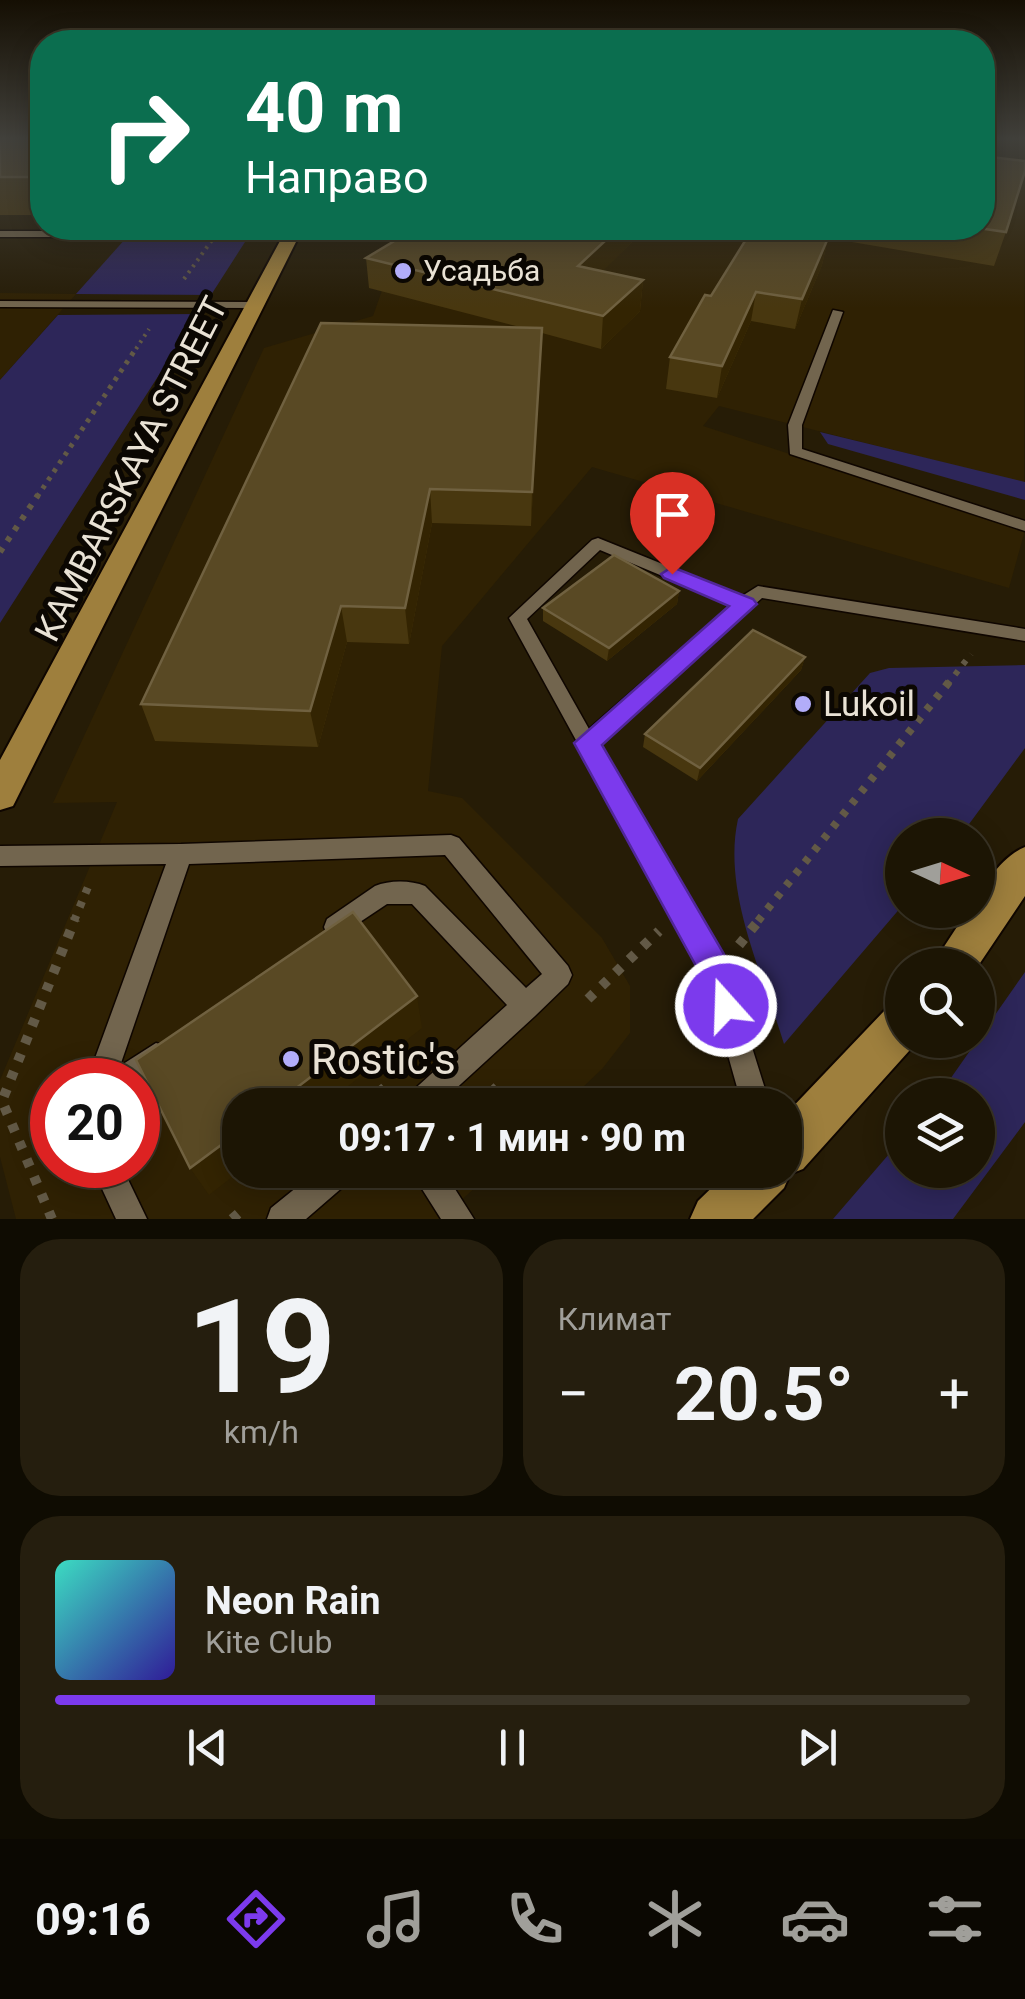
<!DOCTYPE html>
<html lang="ru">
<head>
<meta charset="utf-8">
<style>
  body { margin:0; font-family:Roboto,sans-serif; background:#251e0e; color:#f1f3f6; height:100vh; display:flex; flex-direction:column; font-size:38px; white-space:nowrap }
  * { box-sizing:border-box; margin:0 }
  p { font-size:32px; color:#a09f9a }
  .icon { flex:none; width:55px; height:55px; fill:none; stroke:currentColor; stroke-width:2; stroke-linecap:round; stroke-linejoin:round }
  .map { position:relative; height:1219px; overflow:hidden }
  .drawer { display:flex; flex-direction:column; gap:20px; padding:20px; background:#0f0c02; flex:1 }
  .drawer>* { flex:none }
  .guide { position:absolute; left:30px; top:30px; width:965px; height:210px; border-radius:40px; box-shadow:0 5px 25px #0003,0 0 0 2px #3a3426; background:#0b6e4f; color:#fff; overflow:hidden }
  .needle { width:65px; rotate:94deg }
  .fabs { position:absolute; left:885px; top:818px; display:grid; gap:20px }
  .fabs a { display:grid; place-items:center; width:110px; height:110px; border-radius:50%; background:#1c1504; box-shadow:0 5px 25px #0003,0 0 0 2px #3a3426; font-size:50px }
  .speed { position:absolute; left:30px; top:1058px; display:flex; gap:20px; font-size:50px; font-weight:700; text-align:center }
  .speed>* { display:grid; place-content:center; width:130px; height:130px; border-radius:50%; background:#1c1504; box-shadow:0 5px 25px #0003,0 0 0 2px #3a3426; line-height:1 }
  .speed .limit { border:15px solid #d22; background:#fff; color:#111 }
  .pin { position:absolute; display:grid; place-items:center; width:85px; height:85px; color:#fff; margin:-102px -42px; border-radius:50% 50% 50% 0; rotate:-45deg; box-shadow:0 0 10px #0007 }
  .pin .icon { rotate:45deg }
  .me { position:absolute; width:110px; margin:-55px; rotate:340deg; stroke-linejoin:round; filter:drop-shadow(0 0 8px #0008) }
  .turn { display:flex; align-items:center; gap:35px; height:210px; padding:0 50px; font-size:45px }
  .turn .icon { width:130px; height:130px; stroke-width:2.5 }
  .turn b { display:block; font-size:70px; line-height:85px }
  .big { font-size:75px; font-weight:700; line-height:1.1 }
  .drawer .tile { flex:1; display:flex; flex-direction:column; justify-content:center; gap:15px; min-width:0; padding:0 35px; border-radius:40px; background:#251e0e }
  .drawer .dial { align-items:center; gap:0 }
  .dial b { font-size:130px; line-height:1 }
  .song { display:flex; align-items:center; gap:30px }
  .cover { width:120px; height:120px; border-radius:15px; background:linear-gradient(135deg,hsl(170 70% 55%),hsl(250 70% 35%)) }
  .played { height:10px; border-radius:5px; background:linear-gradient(90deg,#7c3aed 35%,#3a3426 35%) }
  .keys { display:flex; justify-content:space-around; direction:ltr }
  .heat { display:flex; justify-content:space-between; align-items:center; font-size:55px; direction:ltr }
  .drawer .tiles { flex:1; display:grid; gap:20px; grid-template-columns:1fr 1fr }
  .tile:last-child { grid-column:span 2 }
  .trip { position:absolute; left:222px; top:1088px; width:580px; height:100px; border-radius:40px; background:#1c1504; box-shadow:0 5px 25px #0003,0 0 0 2px #3a3426; font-weight:700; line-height:100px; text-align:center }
  .dock { display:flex; height:160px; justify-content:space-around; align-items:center; background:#0b0802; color:#a09f9a }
  .dock .icon { width:70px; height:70px }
  .dock .current { color:#7c3aed }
  .dock b { font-size:45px; color:#f1f3f6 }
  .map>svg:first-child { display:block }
  .built { fill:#2f2103; fill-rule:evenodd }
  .green { fill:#2d2659 }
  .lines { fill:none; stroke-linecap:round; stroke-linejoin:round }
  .service-casing { stroke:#0f0600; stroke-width:3 }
  .primary-casing { stroke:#0f0600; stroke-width:4 }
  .path-far5 { stroke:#625946; stroke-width:2.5; stroke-dasharray:2.5 4; stroke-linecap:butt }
  .path-far4 { stroke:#625946; stroke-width:4; stroke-dasharray:2.5 5; stroke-linecap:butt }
  .path-far3 { stroke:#625946; stroke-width:5; stroke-dasharray:4 6; stroke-linecap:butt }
  .path-far2 { stroke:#625946; stroke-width:6; stroke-dasharray:5 8; stroke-linecap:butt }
  .path-far1 { stroke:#625946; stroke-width:8; stroke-dasharray:6 9; stroke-linecap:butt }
  .path { stroke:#625946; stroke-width:10; stroke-dasharray:8 11; stroke-linecap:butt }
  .service { fill:#72654e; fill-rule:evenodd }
  .primary { fill:#9e7f3d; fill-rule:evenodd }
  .wall { fill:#48370f }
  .shaded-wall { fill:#332402 }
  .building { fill:#594924; stroke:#706140; stroke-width:2.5 }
  .route { fill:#7c3aed; stroke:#51269a; stroke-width:2.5 }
  .poi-dot { fill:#b2adf9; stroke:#0b0702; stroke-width:4 }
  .labels { text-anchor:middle; stroke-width:10; stroke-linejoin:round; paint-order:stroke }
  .far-poi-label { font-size:30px; fill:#e9e2d5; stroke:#0b0702; text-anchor:start }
  .street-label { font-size:35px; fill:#e9e2d5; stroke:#0b0702 }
  .poi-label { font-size:35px; fill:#e9e2d5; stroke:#0b0702; text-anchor:start }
  .near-poi-label { font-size:42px; fill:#e9e2d5; stroke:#0b0702; text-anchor:start }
</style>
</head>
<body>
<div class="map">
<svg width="1025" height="1219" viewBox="0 0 1025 1219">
  <rect width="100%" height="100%" fill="#261c06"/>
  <path class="built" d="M 1025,164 L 1024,483 L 719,406 L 703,426 L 1025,530 L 1009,588 L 592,467 L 442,646 L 428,791 L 462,798 L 602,938 L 630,986 L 630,1033 L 602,1069 L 564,1105 L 240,1105 L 240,1170 L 494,1170 L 441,1219 L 16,1219 L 0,1157 L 0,1080 L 117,802 L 53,803 L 264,348 L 373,316 L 404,228 L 982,228 ZM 52,1080 L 138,1080 L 138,1165 L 52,1165 Z
    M 0,293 L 76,294 L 0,380 Z"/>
  <path class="green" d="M 135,228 L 254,228 L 211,295 L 76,294 Z
    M 198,314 L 0,623 L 0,380 L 58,315 Z
    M 820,432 L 1025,482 L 1025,500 L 828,444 Z
    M 1025,665 L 1025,748 L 961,835 L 902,835 L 902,906 L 784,1044 C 763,974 722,892 738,819 L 870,673 L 889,668 Z
    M 1025,972 L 1025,1122 L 953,1219 L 833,1219 L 902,1139 L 902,1170 L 978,1170 L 978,1095 L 939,1095 Z"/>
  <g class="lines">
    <defs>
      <path id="service" d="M 140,228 L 150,228 L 139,237 L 0,237 L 0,231 L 136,231 Z
        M 0,301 L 255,302 L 261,305 L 255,308 L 0,307 Z
        M 833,310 L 843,312 L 802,425 L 802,449 L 1025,521 L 1025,531 L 790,454 L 788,425 Z
        M 598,538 L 742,596 L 758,586 L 1025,629 L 1025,641 L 762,598 L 598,745 L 726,964 L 770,1105 L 742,1105 L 706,977 L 509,618 L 592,540 ZM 600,550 L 732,605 L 589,729 L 527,619 Z
        M 451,835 L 459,838 L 568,966 L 572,975 L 568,984 L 535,1016 L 438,1105 L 404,1105 L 408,1095 L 507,1005 L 412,904 L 387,904 L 336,938 L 327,935 L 324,927 L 327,919 L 375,886 C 389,880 411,880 425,886 L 526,988 L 542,974 L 445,855 L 189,864 L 120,1066 L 156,1043 L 166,1046 L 169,1056 L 166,1066 L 138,1086 L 138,1080 L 87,1080 L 166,864 L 0,866 L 0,846 L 181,844 Z
        M 91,1165 L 121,1165 L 147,1219 L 116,1219 Z
        M 318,1170 L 356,1170 L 351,1180 L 306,1219 L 267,1219 L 271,1208 Z
        M 410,1170 L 443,1170 L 474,1219 L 441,1219 Z"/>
      <path id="primary" d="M 287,228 L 303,228 L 13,806 L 0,810 L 0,760 Z
        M 1025,847 L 1025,896 L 978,966 L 932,965 L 968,910 L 978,910 C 978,887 1004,855 1025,847 Z
        M 902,1002 L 902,1040 L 918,1041 L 803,1169 L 790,1174 L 784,1188 L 753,1219 L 690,1219 L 698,1201 L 730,1170 L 785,1170 L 785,1115 L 886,1009 Z"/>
    </defs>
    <use href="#service" class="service-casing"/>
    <use href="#primary" class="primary-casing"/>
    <path class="path-far5" d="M 172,229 L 220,229
      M 218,232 L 221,228"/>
    <path class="path-far4" d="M 184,279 L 220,229
      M 136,349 L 149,329"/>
    <path class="path-far3" d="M 37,497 L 137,347"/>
    <path class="path-far2" d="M 0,552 L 38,495
      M 947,685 L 971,654"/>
    <path class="path-far1" d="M 74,921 L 88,887
      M 758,921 L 949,682"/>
    <path class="path" d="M 739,945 L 760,919
      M 588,999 L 659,931
      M 364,1105 L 385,1087
      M 478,1105 L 497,1087
      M 52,1219 L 2,1101 L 75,919
      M 232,1219 L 246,1207"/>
    <use href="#service" class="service"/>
    <use href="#primary" class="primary"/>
  </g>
  <path class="wall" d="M 0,138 L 42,138 L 42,215 L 0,215 Z
    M 411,228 L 655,228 L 642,240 L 635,239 L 602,271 L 643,280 L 640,311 L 601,349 L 542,333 L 531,526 L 432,523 L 409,644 L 347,642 L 318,747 L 155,741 L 141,704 L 520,327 L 369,288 L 366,258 L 411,230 Z
    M 817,228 L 982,228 L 1006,232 L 994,266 L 828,238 L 822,265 L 795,329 L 751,321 L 717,398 L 666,389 L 670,357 L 711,296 L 816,236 Z
    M 679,591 L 677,604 L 607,661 L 543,621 L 543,608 Z
    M 805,657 L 801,670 L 697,781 L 643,747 L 645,734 Z"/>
  <path class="shaded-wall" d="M 42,172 L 42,195 L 37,177 Z
    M 619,228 L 636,228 L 635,239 L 577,297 L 578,266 Z
    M 643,228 L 655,228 L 642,240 Z
    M 828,238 L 822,265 L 795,329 L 802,299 Z
    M 643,280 L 640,311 L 601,349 L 603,316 Z
    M 756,292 L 751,321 L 717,398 L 722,366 Z
    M 542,328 L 541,358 L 531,526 L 532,492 Z
    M 430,489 L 432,523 L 409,644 L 405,608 Z
    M 679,591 L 677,604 L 607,661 L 609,648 Z
    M 341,606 L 347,642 L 318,747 L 310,711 Z
    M 805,657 L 801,670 L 697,781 L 700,768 Z
    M 417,996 L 422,1028 L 324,1105 L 274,1105 Z
    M 240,1131 L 241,1170 L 209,1195 L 190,1168 Z"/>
  <path class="building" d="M 0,138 L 42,138 L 42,172 L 37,177 L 0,177 Z
    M 982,156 L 1025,161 L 1025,171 L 1006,232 L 978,228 L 982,228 Z
    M 416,228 L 619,228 L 578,266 L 643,280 L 603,316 L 366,258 Z
    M 753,228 L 828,238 L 802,299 L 756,292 L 722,366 L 670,357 L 705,295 L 711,296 Z
    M 321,323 L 542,328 L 532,492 L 430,489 L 405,608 L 341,606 L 310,711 L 141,704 Z
    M 614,555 L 679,591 L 609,648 L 543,608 Z
    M 753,630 L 805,657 L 700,768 L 645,734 Z
    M 353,912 L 417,996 L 274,1105 L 240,1105 L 240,1131 L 190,1168 L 136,1060 Z"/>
  <linearGradient id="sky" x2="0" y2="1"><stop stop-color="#150f03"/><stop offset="0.45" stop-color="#41403b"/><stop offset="1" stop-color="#41403b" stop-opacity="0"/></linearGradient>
  <rect width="1025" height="308" fill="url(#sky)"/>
  <path class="route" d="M 672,567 L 753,599 L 757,604 L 602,745 L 728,961 L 743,1006 L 738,1018 L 726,1022 L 715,1018 L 702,977 L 574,743 L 729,606 L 664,578 L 661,574 Z"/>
  <g class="poi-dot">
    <circle cx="403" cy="271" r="10"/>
    <circle cx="803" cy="704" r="10"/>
    <circle cx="291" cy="1059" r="10"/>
  </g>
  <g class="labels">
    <g class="far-poi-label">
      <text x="423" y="281">Усадьба</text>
    </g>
    <g class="street-label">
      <text transform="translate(131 469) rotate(-63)" y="12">KAMBARSKAYA STREET</text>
    </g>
    <g class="poi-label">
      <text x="823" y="716">Lukoil</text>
    </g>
    <g class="near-poi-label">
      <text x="311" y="1074">Rostic's</text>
    </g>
  </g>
</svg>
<div class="fabs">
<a><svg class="needle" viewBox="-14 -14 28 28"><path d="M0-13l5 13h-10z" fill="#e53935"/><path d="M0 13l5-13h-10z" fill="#a09f9a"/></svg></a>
<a><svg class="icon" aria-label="search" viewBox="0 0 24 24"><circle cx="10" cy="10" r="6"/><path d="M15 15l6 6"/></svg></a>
<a><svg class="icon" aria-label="layers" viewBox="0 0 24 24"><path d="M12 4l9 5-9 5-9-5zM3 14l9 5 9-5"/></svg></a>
</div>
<div class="speed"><div class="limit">20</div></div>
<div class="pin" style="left:672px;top:574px;background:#d93025"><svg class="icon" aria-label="arrive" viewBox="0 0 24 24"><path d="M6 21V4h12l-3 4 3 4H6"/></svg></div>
<svg class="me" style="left:726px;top:1006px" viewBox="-20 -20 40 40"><circle r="17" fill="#7c3aed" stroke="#fff" stroke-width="3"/><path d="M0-11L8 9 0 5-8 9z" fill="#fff"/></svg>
<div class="trip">09:17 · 1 мин · 90 m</div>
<div class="guide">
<div class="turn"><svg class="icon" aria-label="right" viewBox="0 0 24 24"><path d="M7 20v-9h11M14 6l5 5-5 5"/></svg><div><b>40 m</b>Направо</div></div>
</div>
</div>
<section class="drawer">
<div class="tiles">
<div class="tile dial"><b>19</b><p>km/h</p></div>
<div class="tile"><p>Климат</p>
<div class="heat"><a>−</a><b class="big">20.5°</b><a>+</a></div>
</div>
<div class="tile">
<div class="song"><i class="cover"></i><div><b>Neon Rain</b><p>Kite Club</p></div></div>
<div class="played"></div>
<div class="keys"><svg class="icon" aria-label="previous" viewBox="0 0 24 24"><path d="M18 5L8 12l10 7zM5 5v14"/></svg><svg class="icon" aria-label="pause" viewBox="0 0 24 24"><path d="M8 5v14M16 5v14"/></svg><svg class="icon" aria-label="next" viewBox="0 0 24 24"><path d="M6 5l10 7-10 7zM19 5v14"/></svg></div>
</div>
</div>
</section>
<nav class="dock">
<b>09:16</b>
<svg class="icon current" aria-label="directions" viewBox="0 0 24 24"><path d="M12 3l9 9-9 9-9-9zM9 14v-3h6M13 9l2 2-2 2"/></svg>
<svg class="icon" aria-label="music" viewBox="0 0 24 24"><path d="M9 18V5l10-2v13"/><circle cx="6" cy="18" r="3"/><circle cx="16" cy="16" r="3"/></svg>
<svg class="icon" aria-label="phone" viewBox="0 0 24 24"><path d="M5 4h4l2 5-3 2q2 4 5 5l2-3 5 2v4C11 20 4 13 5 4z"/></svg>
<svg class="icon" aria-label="climate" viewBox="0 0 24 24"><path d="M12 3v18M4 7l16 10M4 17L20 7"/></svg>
<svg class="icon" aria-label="car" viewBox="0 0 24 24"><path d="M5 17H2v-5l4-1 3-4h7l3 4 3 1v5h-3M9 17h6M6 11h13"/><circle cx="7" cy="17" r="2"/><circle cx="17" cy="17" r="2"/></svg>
<svg class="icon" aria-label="filters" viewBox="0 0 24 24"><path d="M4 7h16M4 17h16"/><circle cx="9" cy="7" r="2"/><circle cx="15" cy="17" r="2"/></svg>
</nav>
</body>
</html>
